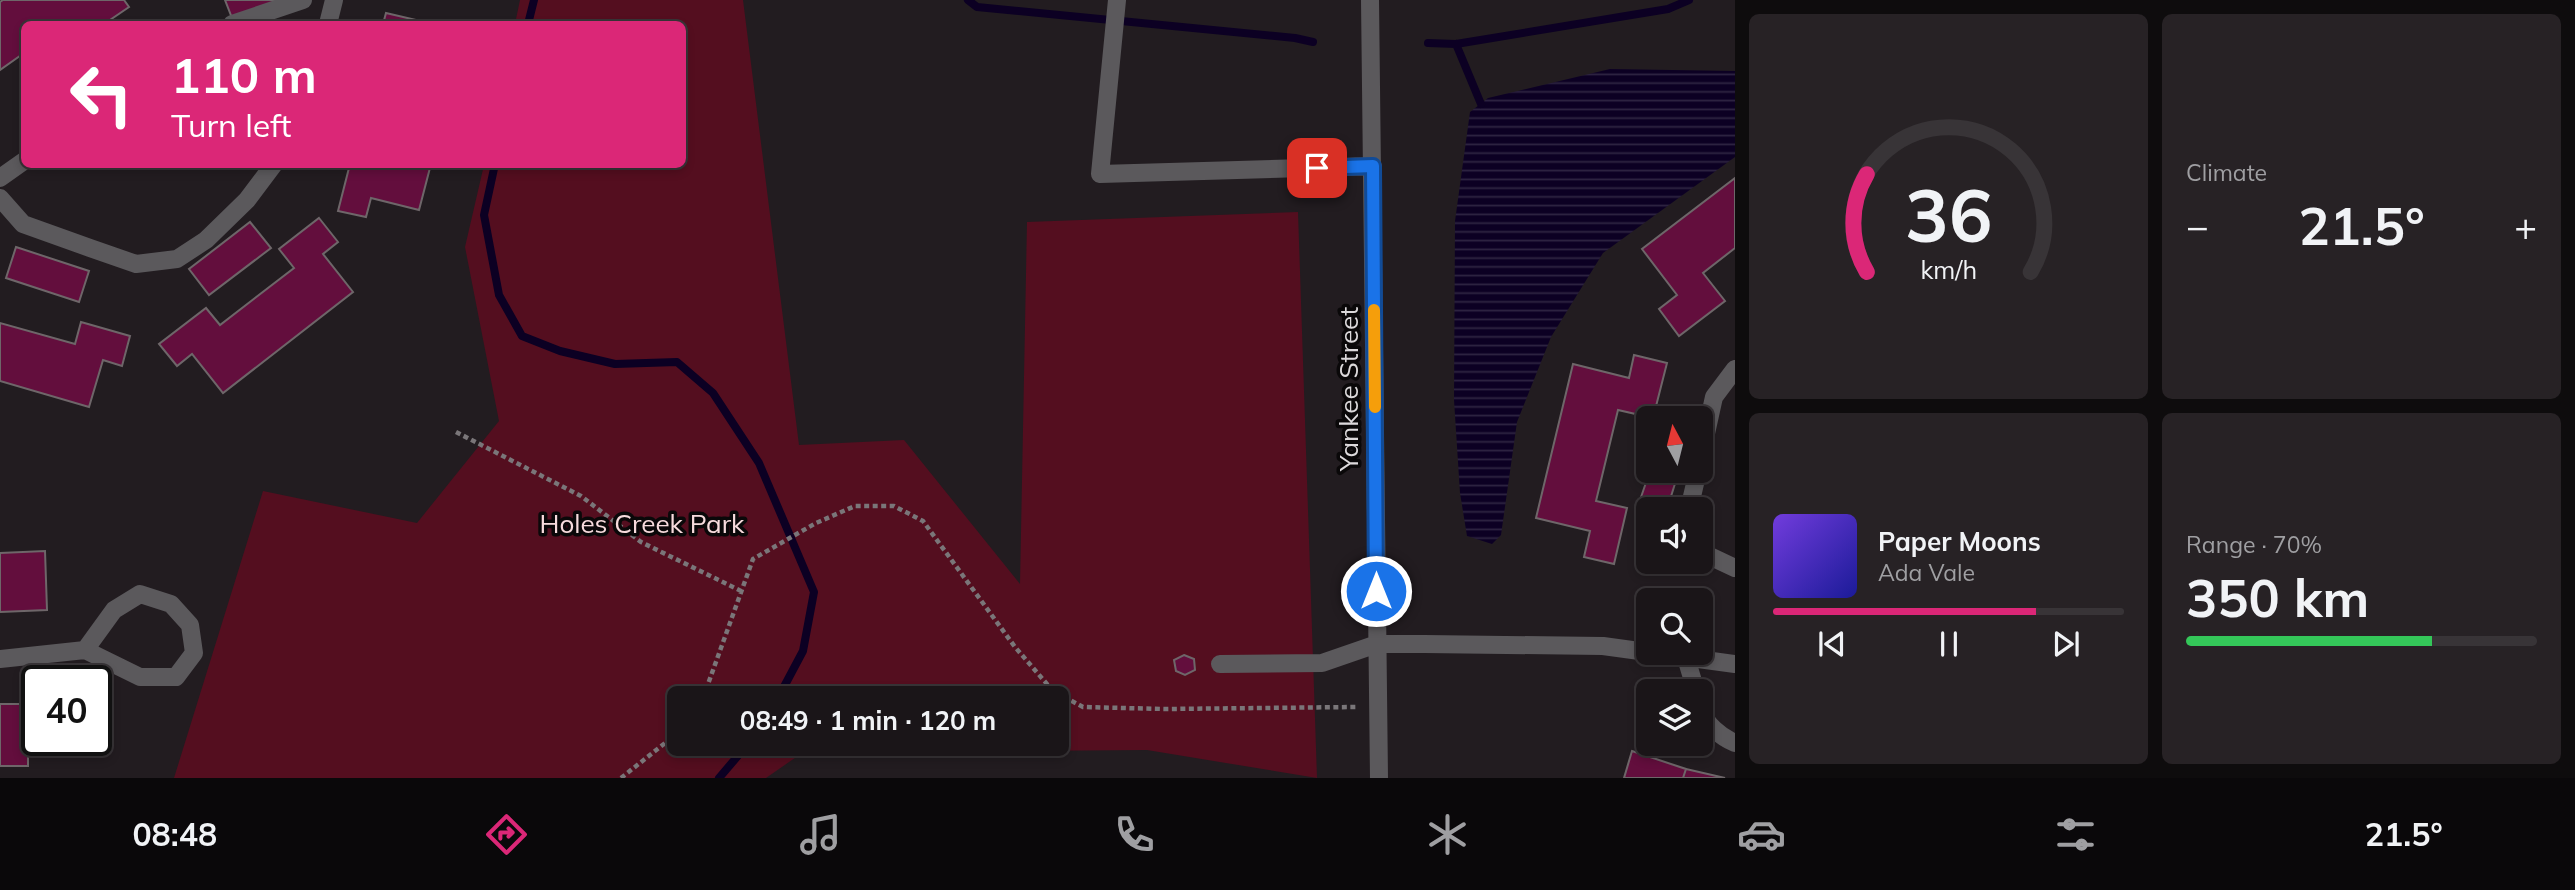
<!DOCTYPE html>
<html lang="en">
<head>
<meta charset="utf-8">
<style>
  body { margin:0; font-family:Mulish,sans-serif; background:#272225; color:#f1f3f6; height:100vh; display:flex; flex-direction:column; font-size:26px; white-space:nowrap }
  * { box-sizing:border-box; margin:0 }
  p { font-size:23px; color:#9f9fa2 }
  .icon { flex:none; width:38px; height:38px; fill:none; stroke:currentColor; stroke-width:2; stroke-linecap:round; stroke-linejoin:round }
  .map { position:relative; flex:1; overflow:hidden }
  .panel { display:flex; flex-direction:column; gap:14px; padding:14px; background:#0e0c0d; width:840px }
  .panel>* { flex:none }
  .hud { position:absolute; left:21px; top:21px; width:665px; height:147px; border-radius:10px; box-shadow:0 4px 10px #0003,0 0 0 2px #383437; background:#db2777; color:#fff; overflow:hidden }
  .needle { width:46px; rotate:353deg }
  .controls { position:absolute; left:1636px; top:406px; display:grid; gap:14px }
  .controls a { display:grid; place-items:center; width:77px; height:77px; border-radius:10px; background:#1a1518; box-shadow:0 4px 10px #0003,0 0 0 2px #383437; font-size:35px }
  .speed { position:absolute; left:21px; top:665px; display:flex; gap:14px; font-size:35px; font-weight:700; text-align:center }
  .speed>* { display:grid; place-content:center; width:91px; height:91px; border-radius:50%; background:#1a1518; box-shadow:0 4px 10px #0003,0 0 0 2px #383437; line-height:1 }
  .speed .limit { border:4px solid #111; border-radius:10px; background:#fff; color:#111 }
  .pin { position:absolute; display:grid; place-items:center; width:60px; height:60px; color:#fff; margin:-30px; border-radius:14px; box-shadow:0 4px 10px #0006 }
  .me { position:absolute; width:77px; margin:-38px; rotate:0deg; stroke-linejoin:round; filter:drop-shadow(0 0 5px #0008) }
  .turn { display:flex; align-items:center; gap:24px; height:147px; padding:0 35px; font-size:32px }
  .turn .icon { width:91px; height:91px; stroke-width:2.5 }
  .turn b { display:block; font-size:49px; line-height:60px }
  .big { font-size:52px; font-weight:700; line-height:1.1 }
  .panel .tile { flex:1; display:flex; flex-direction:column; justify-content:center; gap:10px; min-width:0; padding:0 24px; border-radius:10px; background:#272225 }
  .panel .dial { align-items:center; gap:0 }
  .dial svg { height:182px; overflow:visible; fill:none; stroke:#383437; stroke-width:7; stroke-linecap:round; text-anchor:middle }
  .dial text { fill:#f1f3f6; stroke:none }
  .song { display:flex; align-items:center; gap:21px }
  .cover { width:84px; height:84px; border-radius:10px; background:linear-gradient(135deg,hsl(260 70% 55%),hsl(240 70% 35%)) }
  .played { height:7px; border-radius:4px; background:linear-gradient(90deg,#db2777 75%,#383437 75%) }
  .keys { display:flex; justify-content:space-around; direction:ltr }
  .heat { display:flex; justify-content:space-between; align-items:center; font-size:38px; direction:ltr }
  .charge { height:10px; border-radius:5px; background:linear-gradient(90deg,#34c759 70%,#383437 0) }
  .panel .tiles { flex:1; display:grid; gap:14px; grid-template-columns:repeat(2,1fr) }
  .trip { position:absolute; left:667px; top:686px; width:402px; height:70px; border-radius:10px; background:#1a1518; box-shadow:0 4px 10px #0003,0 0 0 2px #383437; font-weight:700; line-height:70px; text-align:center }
  .tab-bar { display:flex; height:112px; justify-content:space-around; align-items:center; background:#0a080a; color:#9f9fa2 }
  .tab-bar .icon { width:49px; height:49px }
  .tab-bar .active { color:#db2777 }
  .tab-bar b { font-size:32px; color:#f1f3f6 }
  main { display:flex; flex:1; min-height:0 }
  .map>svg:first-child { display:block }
  .park { fill:#540e1f }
  .water { fill:url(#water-rules) }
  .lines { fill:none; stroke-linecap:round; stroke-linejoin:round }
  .stream { stroke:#0c0023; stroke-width:8 }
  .building { fill:#630e3d; stroke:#6e6669; stroke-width:2 }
  .path { stroke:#7a7679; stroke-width:4.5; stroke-dasharray:5 3.5; stroke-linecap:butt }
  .minor { stroke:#5b595c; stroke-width:18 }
  .route-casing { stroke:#114b97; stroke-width:18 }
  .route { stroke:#1a73e8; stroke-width:12 }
  .slow { stroke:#f59e0b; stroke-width:12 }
  .labels { text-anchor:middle; stroke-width:7; stroke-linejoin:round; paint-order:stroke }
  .street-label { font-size:26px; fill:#dcd9db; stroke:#0a0809 }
  .park-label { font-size:26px; fill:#f7dbdd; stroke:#0a0809 }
</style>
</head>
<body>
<main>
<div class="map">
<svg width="1735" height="778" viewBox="0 0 1735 778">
  <defs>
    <pattern id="water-rules" width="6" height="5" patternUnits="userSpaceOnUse" patternTransform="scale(1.75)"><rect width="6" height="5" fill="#0c0023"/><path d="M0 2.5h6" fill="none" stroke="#2f2542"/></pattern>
  </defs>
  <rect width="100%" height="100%" fill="#221c20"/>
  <path class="park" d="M 520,0 L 743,0 L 799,445 L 904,440 L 1020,584 L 1027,222 L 1298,212 L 1317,778 L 1147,750 L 1005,751 L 983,744 L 1057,744 L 1057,698 L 679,698 L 679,744 L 815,744 L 766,778 L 174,778 L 263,491 L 417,523 L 499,421 L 465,247 L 484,165 L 682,164 L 682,24 L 515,24 Z"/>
  <path class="water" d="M 1610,69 L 1735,71 L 1735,157 L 1603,253 L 1551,337 L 1517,422 L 1501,535 L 1492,544 L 1467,536 L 1460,493 L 1454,400 L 1455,221 L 1470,112 L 1488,98 Z"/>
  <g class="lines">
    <path class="stream" d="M 968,0 L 977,7 L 1295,38 L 1313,42
      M 528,24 L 534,0
      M 1428,43 L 1456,44 L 1668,9 L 1689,0
      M 1456,44 L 1481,104
      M 495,164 L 484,215 L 499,295 L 522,336 L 560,351 L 615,364 L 677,362 L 713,393 L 759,463 L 814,592 L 803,651 L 778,698
      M 719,778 L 748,744"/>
  </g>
  <path class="building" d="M 3,0 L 124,0 L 129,7 L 104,24 L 24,24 L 24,53 L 0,70 L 0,2 Z
    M 225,0 L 280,0 L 232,18 Z
    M 386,13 L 416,20 L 415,24 L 383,24 Z
    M 350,164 L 431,164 L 419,210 L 371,198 L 366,217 L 338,211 Z
    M 1735,178 L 1735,248 L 1703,273 L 1725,301 L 1679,336 L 1659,309 L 1677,295 L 1642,249 Z
    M 319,218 L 338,242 L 323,254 L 353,292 L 223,393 L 192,354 L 177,366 L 159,344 L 206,308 L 220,325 L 294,268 L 279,249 Z
    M 250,222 L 271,248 L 209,295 L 189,269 Z
    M 16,247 L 89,271 L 79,302 L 6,278 Z
    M 81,322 L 130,336 L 122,366 L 103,360 L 89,407 L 0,381 L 0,323 L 75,344 Z
    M 1634,355 L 1667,363 L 1653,418 L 1618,410 L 1596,501 L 1627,508 L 1614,564 L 1584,557 L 1590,531 L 1536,518 L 1573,364 L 1629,378 Z
    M 1650,471 L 1679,471 L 1667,509 L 1640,500 Z
    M 45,551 L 47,610 L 0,612 L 0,553 Z
    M 1184,655 L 1194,659 L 1195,670 L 1185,675 L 1176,671 L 1174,660 Z
    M 0,704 L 28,704 L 28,766 L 0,766 Z
    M 1632,751 L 1686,769 L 1683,778 L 1624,778 Z
    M 1686,769 L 1725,778 L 1683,778 Z"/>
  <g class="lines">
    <path class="path" d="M 456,432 L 581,496 L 641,542 L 741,591
      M 703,698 L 753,559 L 816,523 L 855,506 L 894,506 L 923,521 L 1015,647 L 1053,691 L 1083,707 L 1165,709 L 1357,707
      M 621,778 L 679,732"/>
    <path class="minor" d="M 1117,0 L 1100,174 L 1373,166
      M 1370,0 L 1379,778
      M 232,24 L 303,0
      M 328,24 L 334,0
      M 0,178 L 24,161
      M 0,198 L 23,224 L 90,248 L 136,264 L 177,259 L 206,240 L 247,200 L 274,164
      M 1701,456 L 1714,397 L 1735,369
      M 1689,509 L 1698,471
      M 1701,552 L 1735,568
      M 1686,658 L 1696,691
      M 0,659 L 85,650 L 140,677 L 176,677 L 194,653 L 190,625 L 171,604 L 140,594 L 114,610 L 85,650
      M 1220,664 L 1322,663 L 1377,644 L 1424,644 L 1603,646 L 1735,664
      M 1701,709 C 1705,724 1721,737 1735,743"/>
  </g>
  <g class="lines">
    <defs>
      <path id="route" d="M 1317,168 L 1373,166 L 1376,591"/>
    </defs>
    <use href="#route" class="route-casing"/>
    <use href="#route" class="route"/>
    <path class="slow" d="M 1374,310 L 1375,407"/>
  </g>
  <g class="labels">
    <g class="street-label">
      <text transform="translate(1349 389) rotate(-90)" y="9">Yankee Street</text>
    </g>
    <g class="park-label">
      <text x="642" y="533">Holes Creek Park</text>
    </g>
  </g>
</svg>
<div class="controls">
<a><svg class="needle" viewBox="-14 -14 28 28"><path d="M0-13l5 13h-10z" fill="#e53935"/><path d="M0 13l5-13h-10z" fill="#9f9fa2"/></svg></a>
<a><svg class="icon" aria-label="sound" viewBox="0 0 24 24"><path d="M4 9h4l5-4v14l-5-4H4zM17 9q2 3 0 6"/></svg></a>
<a><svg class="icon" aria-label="search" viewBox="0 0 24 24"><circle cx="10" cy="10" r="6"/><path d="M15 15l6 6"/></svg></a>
<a><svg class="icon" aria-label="layers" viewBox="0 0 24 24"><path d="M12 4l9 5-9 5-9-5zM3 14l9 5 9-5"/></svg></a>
</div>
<div class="speed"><div class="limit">40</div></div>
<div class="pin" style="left:1317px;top:168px;background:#d93025"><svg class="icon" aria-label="arrive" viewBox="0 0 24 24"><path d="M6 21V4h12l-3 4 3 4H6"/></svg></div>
<svg class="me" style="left:1376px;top:591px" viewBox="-20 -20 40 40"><circle r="17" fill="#1a73e8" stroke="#fff" stroke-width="3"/><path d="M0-11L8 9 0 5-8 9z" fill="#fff"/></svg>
<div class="trip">08:49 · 1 min · 120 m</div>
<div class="hud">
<div class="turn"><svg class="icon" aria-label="left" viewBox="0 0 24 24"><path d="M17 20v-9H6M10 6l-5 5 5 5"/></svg><div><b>110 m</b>Turn left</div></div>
</div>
</div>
<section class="panel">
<div class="tiles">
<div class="tile dial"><svg viewBox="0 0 100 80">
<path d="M14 69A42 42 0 1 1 86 69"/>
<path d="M14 69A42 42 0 0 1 14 26" stroke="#db2777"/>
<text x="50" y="56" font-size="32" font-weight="700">36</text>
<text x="50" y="72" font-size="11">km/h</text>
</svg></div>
<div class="tile"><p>Climate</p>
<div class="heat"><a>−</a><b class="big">21.5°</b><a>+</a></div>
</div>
<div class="tile">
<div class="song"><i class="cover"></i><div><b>Paper Moons</b><p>Ada Vale</p></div></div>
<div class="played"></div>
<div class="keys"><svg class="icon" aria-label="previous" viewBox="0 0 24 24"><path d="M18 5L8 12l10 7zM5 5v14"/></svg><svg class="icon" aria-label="pause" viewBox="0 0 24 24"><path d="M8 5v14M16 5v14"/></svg><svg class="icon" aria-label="next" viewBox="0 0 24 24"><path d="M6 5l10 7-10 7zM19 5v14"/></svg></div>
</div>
<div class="tile"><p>Range · 70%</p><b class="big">350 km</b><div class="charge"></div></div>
</div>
</section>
</main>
<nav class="tab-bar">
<b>08:48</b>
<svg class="icon active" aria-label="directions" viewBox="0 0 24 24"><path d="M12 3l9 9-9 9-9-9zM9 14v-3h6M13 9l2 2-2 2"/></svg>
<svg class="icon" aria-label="music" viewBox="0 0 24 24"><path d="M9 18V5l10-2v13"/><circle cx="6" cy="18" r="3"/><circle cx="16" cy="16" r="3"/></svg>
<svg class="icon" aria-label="phone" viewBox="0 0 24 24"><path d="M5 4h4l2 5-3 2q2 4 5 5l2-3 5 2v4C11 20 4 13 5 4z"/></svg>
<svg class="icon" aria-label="climate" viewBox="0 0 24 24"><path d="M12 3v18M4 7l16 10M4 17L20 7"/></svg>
<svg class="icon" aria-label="car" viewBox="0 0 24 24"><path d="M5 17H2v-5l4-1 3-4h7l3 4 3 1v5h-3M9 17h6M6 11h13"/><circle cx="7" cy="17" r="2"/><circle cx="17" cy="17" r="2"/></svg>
<svg class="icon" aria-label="filters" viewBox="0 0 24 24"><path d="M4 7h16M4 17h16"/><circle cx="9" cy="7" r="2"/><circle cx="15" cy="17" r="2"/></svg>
<b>21.5°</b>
</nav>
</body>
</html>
